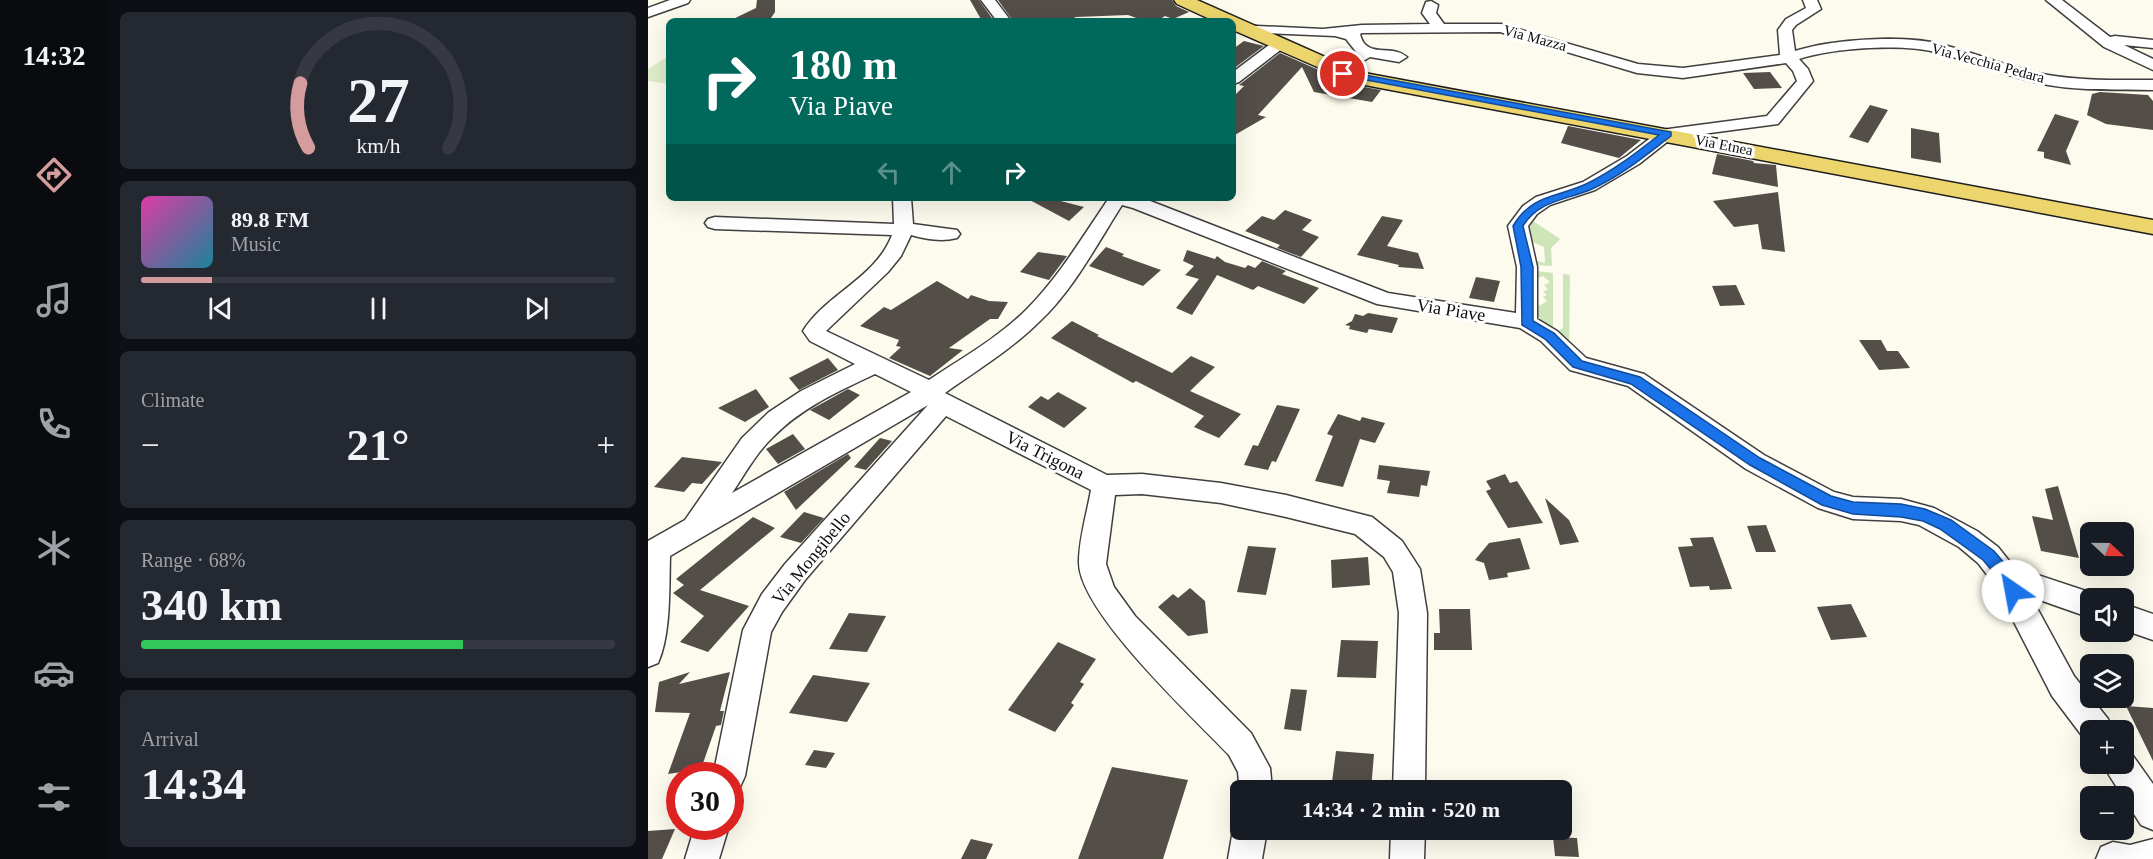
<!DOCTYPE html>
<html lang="en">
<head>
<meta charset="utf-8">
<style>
  body { margin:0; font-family:Georgia,serif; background:#242831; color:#f1f3f6; height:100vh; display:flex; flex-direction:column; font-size:22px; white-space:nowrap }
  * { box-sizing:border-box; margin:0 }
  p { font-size:20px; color:#9ea1a6 }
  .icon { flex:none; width:33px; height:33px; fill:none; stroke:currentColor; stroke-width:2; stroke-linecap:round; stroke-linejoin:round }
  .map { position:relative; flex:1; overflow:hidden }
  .details { display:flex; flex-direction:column; gap:12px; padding:12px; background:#0d0f14; width:540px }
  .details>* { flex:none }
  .top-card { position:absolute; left:18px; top:18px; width:570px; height:183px; border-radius:9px; box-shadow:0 6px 24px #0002; background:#00695c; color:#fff; overflow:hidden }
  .needle { width:39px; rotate:112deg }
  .fabs { position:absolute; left:1432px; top:522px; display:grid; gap:12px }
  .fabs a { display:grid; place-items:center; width:54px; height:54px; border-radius:9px; background:#171b24; box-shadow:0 6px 24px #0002; font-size:30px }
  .speed { position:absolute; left:18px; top:762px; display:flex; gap:12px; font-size:30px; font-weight:700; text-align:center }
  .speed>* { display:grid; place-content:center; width:78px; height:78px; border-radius:50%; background:#171b24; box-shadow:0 6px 24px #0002; line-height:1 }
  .speed .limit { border:9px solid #d22; background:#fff; color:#111 }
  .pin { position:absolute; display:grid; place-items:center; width:51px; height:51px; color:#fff; margin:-26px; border:3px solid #fff; border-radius:50%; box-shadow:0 2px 6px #0007 }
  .me { position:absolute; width:66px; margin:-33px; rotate:327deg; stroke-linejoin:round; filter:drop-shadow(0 0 4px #0008) }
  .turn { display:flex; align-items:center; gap:21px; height:126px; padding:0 24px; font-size:27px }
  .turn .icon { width:78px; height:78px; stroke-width:2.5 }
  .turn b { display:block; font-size:42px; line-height:51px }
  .lanes { display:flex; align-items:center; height:57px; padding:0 24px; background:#0003; justify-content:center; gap:30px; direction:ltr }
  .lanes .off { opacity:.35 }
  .big { font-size:45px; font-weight:700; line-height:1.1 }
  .details .widget { flex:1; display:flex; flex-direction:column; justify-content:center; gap:9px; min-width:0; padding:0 21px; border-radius:9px; background:#242831 }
  .details .dial { align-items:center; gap:0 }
  .dial svg { height:156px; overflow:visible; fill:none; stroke:#363941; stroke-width:7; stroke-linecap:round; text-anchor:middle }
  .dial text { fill:#f1f3f6; stroke:none }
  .song { display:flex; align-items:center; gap:18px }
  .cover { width:72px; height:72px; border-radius:9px; background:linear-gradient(135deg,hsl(320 70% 55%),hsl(190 70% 35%)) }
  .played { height:6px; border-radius:3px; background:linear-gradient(90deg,#d49c9d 15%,#363941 15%) }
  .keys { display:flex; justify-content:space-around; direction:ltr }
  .heat { display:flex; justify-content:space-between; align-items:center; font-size:33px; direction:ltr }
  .charge { height:9px; border-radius:4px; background:linear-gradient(90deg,#34c759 68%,#363941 0) }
  .trip { position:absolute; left:582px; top:780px; width:342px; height:60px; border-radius:9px; background:#171b24; box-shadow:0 6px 24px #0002; font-weight:700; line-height:60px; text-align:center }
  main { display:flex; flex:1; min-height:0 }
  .dock { display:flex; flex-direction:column; width:108px; justify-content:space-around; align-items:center; background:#090b0e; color:#9ea1a6 }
  .dock .icon { width:42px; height:42px }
  .dock .on { color:#d49c9d }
  .dock b { font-size:27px; color:#f1f3f6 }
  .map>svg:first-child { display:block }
  .green { fill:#cde5b9 }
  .pitch { fill:#dfedca }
  .building { fill:#544e49 }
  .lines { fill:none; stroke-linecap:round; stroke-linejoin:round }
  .minor-casing { stroke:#3f3f3f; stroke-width:3 }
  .major-casing { stroke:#1d1d1d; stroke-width:3 }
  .minor { fill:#fff; fill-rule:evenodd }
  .major { fill:#edd56d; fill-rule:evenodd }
  .route { fill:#1a73e8; stroke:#114b97; stroke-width:1.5 }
  .labels { text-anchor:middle; stroke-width:6; stroke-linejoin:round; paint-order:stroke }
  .far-street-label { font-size:15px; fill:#0c0c0c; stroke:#fff }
  .street-label { font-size:18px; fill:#0c0c0c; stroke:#fff }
</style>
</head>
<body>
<main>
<nav class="dock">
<b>14:32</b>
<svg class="icon on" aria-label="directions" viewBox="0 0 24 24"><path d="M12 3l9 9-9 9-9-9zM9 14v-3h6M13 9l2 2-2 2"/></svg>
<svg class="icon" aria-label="music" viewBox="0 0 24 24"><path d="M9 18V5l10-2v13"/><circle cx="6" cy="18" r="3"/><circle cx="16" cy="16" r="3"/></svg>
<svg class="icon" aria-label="phone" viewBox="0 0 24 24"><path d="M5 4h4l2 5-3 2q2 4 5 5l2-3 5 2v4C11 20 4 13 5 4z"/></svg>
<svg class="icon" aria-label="climate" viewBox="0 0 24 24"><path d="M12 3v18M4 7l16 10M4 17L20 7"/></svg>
<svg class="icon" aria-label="car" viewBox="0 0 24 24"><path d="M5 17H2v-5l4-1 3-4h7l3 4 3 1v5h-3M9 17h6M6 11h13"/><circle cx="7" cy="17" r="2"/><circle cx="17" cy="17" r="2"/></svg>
<svg class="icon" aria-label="filters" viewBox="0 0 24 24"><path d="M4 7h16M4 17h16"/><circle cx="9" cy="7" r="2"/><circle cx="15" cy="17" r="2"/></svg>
</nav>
<section class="details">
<div class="widget dial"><svg viewBox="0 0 100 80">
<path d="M14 69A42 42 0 1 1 86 69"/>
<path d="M14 69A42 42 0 0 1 10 36" stroke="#d49c9d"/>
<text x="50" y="56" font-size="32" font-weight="700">27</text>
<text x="50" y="72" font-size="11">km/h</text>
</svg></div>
<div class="widget">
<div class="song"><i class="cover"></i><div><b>89.8 FM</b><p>Music</p></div></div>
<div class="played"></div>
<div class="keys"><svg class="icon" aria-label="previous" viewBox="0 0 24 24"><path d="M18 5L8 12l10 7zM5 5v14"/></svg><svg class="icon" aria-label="pause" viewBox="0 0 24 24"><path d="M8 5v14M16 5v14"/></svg><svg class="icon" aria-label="next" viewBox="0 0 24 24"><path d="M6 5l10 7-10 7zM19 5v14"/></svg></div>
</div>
<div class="widget"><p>Climate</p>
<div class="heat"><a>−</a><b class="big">21°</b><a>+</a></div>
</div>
<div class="widget"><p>Range · 68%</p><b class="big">340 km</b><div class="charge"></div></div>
<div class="widget"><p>Arrival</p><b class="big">14:34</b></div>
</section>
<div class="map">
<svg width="1505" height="859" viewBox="0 0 1505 859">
  <rect width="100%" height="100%" fill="#fdfbed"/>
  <path class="green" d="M 885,221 L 912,239 L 903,248 L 904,266 L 888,265 L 887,260 L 897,263 L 896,247 L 882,241 L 881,229 Z
    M 889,271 L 905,273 L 905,327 L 895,325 L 886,309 L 899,301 L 895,297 L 899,295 L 895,292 L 900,289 L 896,285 L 902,282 L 895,276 L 889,279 Z
    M 915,274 L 922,275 L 921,352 L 907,333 L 915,328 Z"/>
  <path class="pitch" d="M 21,56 L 21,84 L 0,81 L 0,69 Z"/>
  <path class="building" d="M 109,0 L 127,0 L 127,12 L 121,21 L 81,21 L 108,8 Z
    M 322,0 L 331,0 L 346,21 L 334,21 Z
    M 350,0 L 524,0 L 528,6 L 541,12 L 525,19 L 517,16 L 509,21 L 497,21 L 480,15 L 428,17 L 420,21 L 365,21 Z
    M 596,41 L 616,46 L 585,69 L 585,49 Z
    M 632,53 L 705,85 L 733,90 L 724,102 L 666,92 L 654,67 L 610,115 L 618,117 L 585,136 L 585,97 L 596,86 L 591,85 Z
    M 1122,72 L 1134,88 L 1106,89 L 1095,73 Z
    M 1452,92 L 1500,95 L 1505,101 L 1505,130 L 1458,124 L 1439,115 L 1444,94 Z
    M 1222,105 L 1240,110 L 1220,143 L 1201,137 Z
    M 1407,114 L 1431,121 L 1418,151 L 1423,165 L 1396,158 L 1396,152 L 1389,151 Z
    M 920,126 L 993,140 L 971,158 L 913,143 Z
    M 1263,128 L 1291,133 L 1293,163 L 1263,158 Z
    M 1069,154 L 1105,161 L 1106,163 L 1128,165 L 1130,187 L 1064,174 Z
    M 1130,192 L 1137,252 L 1114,249 L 1110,224 L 1086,227 L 1065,201 Z
    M 378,198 L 401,198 L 436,207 L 421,221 Z
    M 637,210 L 664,220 L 654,230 L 671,237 L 653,257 L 629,248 L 632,245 L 597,231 L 614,216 L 626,220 Z
    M 734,216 L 755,220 L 739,246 L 770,253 L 776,269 L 750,267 L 751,265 L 709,255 Z
    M 458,247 L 476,254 L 474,256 L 513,270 L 495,286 L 441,266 Z
    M 539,250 L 567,259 L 569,256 L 577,262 L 597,268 L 600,265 L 607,268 L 614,261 L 638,271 L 634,274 L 671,288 L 656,304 L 610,286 L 605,290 L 569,275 L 544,315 L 528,308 L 551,279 L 537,275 L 546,266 L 535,261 Z
    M 390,252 L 419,256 L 401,280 L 372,272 Z
    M 828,277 L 852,281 L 846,302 L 821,298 Z
    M 289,281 L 320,299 L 323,295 L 341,301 L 360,302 L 350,319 L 342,319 L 301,348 L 315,350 L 282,376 L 241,358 L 253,347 L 248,346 L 251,340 L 212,326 L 236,307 L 243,310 Z
    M 1088,285 L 1097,305 L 1072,306 L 1064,286 Z
    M 720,313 L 750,318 L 744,333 L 721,329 L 719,333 L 701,329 L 702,326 L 697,325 L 704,321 L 707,314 L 715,316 Z
    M 424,321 L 451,335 L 449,336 L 524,373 L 543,356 L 567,367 L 542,391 L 593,414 L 571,438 L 546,427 L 556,416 L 488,381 L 485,383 L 403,338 Z
    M 1211,340 L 1233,340 L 1239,351 L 1250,351 L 1262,368 L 1231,370 Z
    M 180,358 L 190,370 L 151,390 L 141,378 Z
    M 108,389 L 121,407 L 97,422 L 70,408 Z
    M 200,389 L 212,395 L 181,420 L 162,410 Z
    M 410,392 L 439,408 L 416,428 L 380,407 L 393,396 L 400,400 Z
    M 629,405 L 652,409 L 628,462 L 624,461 L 620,470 L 596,465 L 605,445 L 610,446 Z
    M 690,414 L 712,421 L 714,417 L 737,423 L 727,443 L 712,439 L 695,487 L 667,481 L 685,436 L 679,434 Z
    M 145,434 L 157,449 L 130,464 L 118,449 Z
    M 232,438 L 244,441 L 218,470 L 206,467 Z
    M 200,454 L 203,458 L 148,510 L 136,492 Z
    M 34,457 L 74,462 L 54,484 L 44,483 L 36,492 L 6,487 Z
    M 731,465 L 782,471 L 779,486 L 773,485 L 771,497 L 739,493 L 742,481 L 729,479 Z
    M 857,474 L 862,483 L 869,481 L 895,523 L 860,528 L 838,491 L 843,489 L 838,481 Z
    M 1410,486 L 1431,558 L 1393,551 L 1384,516 L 1405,520 L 1397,489 Z
    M 897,498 L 921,520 L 931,542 L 912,545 Z
    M 156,512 L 176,518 L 153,543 L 132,537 Z
    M 105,517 L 127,528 L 52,590 L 101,606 L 60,652 L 32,642 L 56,616 L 25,593 L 36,585 L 28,579 Z
    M 1118,525 L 1128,552 L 1108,552 L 1099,526 Z
    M 1065,537 L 1084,589 L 1062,590 L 1061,586 L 1042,587 L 1030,547 L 1045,546 L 1042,538 Z
    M 872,538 L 882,569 L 859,573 L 860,577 L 841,580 L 836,563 L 827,560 L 841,543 Z
    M 600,546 L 628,548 L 618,595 L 589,592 Z
    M 720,557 L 722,585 L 684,588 L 683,560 Z
    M 542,588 L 557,601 L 560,633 L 540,636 L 510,607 L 525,594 L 530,598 Z
    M 1203,604 L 1219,637 L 1183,640 L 1169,607 Z
    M 791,609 L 822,609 L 824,650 L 786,650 L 786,633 L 792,633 Z
    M 201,613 L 238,616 L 219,652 L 181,649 Z
    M 693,640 L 730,641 L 728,678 L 689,677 Z
    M 410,642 L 448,659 L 432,682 L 436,684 L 423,703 L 426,705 L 407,732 L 360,710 Z
    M 42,672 L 31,684 L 82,672 L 72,711 L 76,711 L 73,725 L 68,726 L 53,769 L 20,774 L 42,713 L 7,712 L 11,682 Z
    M 165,675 L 222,683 L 199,722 L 141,713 Z
    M 643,689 L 659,690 L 653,731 L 636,729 Z
    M 1478,706 L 1505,708 L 1505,761 Z
    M 166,750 L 187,753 L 178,768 L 157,765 Z
    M 688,751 L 726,754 L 723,790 L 683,790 Z
    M 464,767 L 540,780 L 515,859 L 430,859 Z
    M 27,829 L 14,859 L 0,859 L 0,831 Z
    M 905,837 L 929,838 L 931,857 L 907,856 Z
    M 323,839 L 345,844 L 338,859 L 313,859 Z"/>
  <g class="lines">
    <defs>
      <path id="minor" d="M 22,0 L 42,0 L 40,3 L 0,17 L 0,8 Z
        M 333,0 L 347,0 L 363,21 L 349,21 Z
        M 1155,0 L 1169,0 L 1173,9 L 1148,25 L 1144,30 L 1147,51 C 1184,39 1258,34 1296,45 C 1331,54 1364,69 1400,75 C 1435,81 1470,80 1505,80 L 1505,90 C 1470,89 1435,91 1400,85 C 1362,78 1328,63 1291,53 C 1255,43 1186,48 1151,59 L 1160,69 L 1165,81 L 1130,124 L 1024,138 L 991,164 L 947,190 L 902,205 L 889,214 L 880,226 L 889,267 L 889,319 L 909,331 L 938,358 L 996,374 L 1116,455 L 1186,492 L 1205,497 L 1253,499 L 1286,508 L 1329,531 L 1350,547 L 1366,567 L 1453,596 L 1454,598 L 1443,598 L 1443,618 L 1383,597 L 1426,676 L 1460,719 L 1464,730 L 1443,730 L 1443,743 L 1438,741 L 1404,696 L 1347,585 L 1330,563 L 1311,547 L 1271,525 L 1253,521 L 1205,519 L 1170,508 L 1098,469 L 980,386 L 922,370 L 893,341 L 872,328 L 729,304 L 485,208 L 474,205 C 449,244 426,289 392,321 C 364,349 329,370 297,393 L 459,475 L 494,474 L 573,483 L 638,495 L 724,517 L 754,541 L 772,569 L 779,613 L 777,790 L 745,790 L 751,613 L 745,572 L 736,557 L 707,534 L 638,517 L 573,503 L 494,494 L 467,495 L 458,564 L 466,587 L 487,616 L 603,733 L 622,768 L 624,790 L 592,792 L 590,772 L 581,755 C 546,718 430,611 431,562 C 431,539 439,513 443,490 L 298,416 L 157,580 L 134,612 L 123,632 L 97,776 L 92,787 L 82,792 L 82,776 L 65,776 L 95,630 L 114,594 L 137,564 L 280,405 L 22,556 C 21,588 23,634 10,663 L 0,667 L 0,541 L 37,520 L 94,438 L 121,412 L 153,391 L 207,364 L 162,341 L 155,331 C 178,294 228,278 244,235 L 67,229 L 60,227 L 57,223 L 60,219 L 67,217 L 246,224 L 245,198 L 263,198 L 265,224 L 309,230 L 312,234 L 309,238 C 293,242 278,239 263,235 L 253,256 L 240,272 L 178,331 L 281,380 C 314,358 350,338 378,310 C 411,277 435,236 461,198 L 497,199 L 740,293 L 868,313 L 869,267 L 860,226 L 875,206 L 888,197 L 935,182 L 979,156 L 1013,130 L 1119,116 L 1149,81 L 1145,71 L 1138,63 L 1035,78 L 989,73 L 852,32 L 714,33 L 712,34 C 718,60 744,43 759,57 L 751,62 L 722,57 L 690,76 L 685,74 L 682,71 L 685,68 L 709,53 L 698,39 L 687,36 L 594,32 L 587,28 L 589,25 L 675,29 L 714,25 L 782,24 L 774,13 L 778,2 L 783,1 L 790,5 L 788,13 L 796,24 L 853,24 L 990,64 L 1035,68 L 1132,55 L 1130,30 L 1138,19 L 1158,8 ZM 227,374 L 263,392 L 84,493 C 97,474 108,453 125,437 C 153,408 191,391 227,374 Z
        M 1398,0 L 1414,0 L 1462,37 L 1467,36 L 1505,40 L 1505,48 L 1476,45 L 1505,59 L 1505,70 L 1456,47 Z
        M 630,41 L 635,42 L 637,45 L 635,48 L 591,82 L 585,84 L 585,72 L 625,42 Z
        M 1476,604 L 1505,614 L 1505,640 L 1476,630 Z
        M 1476,750 L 1483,753 L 1505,784 L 1505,830 L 1493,825 L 1461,775 L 1456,764 L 1476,764 Z
        M 592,817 L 592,830 L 619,830 L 614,859 L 580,859 L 585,830 Z
        M 47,826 L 81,826 L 71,859 L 37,859 Z
        M 743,830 L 777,830 L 776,859 L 742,859 Z
        M 1505,839 L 1505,859 L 1448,859 L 1453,847 L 1465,842 L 1482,845 Z"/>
      <path id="major" d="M 526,0 L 549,0 L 711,72 L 1505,220 L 1505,234 L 706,83 L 585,30 L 585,21 L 566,21 L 529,4 Z"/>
    </defs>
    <use href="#minor" class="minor-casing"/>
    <use href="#major" class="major-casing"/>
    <use href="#minor" class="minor"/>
    <use href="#major" class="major"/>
  </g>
  <path class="route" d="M 695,71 L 1023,132 L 1023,136 C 998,155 973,176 944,189 C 919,200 891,200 875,226 L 885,267 L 885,321 L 906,333 L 934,361 L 992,377 L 1112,458 L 1183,496 L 1205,502 L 1253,504 L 1277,509 L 1303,520 L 1346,551 L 1363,571 L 1373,591 L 1371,596 L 1365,598 L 1360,596 L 1352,580 L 1335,560 L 1292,529 L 1275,521 L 1253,517 L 1205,514 L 1174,505 L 1102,465 L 983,384 L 925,367 L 897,339 L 874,325 L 873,267 L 865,226 C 884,194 908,198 938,184 C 965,171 988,153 1011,135 L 692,75 L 690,74 Z"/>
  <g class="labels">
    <g class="far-street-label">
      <text transform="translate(887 38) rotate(15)" y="5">Via Mazza</text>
      <text transform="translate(1340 63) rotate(15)" y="5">Via Vecchia Pedara</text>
      <text transform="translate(1076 145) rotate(11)" y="5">Via Etnea</text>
    </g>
    <g class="street-label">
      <text transform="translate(803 310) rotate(9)" y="6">Via Piave</text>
      <text transform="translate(397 455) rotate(27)" y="6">Via Trigona</text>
      <text transform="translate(163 558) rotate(-51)" y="6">Via Mongibello</text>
    </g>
  </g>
</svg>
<div class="fabs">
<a><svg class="needle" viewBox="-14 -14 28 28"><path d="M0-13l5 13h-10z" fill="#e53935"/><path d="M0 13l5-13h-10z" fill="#9ea1a6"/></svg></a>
<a><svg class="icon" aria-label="sound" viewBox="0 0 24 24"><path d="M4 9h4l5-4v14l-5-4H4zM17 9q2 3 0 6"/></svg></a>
<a><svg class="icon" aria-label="layers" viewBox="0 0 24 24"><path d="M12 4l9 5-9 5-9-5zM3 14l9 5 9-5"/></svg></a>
<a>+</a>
<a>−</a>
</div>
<div class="speed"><div class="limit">30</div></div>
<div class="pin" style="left:695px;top:74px;background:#d93025"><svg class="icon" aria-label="arrive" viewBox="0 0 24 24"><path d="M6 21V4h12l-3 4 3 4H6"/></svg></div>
<svg class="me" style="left:1365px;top:591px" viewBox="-20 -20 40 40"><circle r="19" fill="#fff"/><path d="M0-13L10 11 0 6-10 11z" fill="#1a73e8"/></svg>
<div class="trip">14:34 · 2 min · 520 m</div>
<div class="top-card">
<div class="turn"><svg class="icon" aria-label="right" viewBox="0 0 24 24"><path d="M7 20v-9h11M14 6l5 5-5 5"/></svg><div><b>180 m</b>Via Piave</div></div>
<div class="lanes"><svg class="icon off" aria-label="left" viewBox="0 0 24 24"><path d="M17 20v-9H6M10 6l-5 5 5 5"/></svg><svg class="icon off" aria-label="ahead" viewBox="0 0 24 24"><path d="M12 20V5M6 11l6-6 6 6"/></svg><svg class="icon" aria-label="right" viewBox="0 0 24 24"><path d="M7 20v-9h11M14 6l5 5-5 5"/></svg></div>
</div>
</div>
</main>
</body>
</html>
